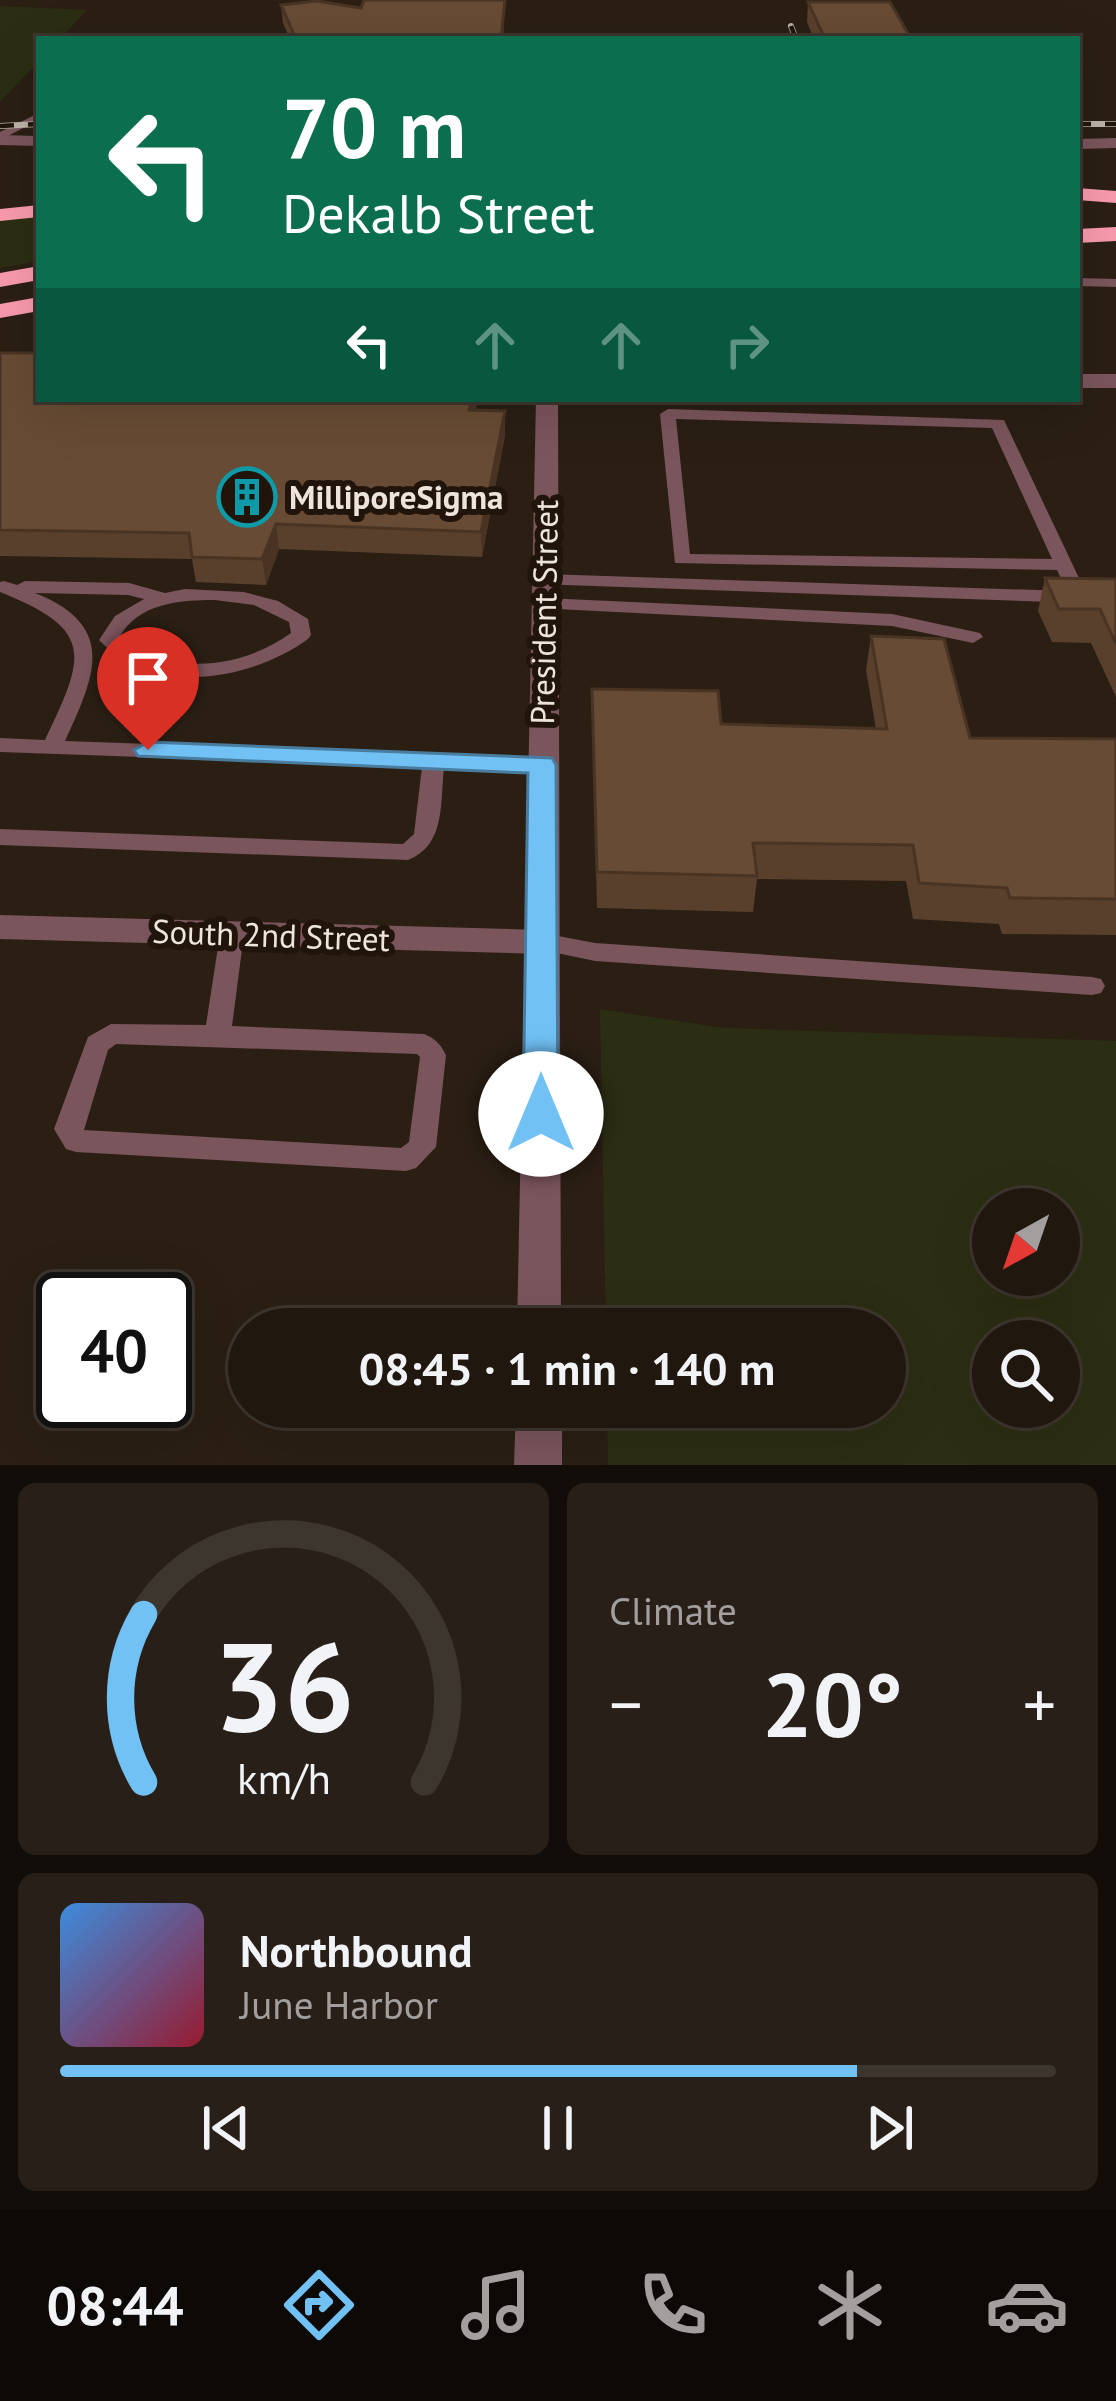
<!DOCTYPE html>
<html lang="en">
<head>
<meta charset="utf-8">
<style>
  body { margin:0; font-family:"PT Sans",sans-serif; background:#282018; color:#f1f3f6; height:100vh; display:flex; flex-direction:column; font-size:45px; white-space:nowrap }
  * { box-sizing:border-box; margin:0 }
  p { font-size:39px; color:#a29f9e }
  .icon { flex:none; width:66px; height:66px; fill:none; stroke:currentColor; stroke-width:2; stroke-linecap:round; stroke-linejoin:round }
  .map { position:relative; height:1465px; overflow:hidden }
  .details { display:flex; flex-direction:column; gap:18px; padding:18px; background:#120d08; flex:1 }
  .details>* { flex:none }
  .guide { position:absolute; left:36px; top:36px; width:1044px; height:366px; border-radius:0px; box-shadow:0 12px 48px #0002,0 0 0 3px #3d362f; background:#0b6e4f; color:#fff; overflow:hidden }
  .needle { width:78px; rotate:220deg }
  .tools { position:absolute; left:972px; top:1188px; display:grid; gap:24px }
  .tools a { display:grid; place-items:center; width:108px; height:108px; border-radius:50%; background:#20170f; box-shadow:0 12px 48px #0002,0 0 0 3px #3d362f; font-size:60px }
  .speed { position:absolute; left:36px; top:1272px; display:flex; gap:24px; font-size:60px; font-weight:700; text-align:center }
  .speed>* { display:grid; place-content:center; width:156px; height:156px; border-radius:50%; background:#20170f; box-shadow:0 12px 48px #0002,0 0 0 3px #3d362f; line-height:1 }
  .speed .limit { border:6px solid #111; border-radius:18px; background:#fff; color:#111 }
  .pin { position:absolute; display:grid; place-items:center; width:102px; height:102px; color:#fff; margin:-123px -51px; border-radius:50% 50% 50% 0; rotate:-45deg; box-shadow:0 0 12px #0007 }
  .pin .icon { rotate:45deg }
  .me { position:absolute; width:132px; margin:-66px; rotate:0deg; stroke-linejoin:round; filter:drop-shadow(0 0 9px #0008) }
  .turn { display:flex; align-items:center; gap:42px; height:252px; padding:0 48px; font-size:54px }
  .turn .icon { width:156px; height:156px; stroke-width:2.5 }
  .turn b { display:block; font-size:84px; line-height:102px }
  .lanes { display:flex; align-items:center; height:114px; padding:0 48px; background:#0003; justify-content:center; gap:60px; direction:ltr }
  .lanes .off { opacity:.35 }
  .big { font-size:90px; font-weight:800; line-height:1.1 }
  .details .widget { flex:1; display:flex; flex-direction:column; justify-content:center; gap:18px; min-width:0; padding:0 42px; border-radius:18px; background:#282018 }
  .details .dial { align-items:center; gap:0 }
  .dial svg { height:312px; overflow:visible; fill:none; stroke:#3d362f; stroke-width:7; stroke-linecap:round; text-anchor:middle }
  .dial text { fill:#f1f3f6; stroke:none }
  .song { display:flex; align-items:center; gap:36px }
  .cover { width:144px; height:144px; border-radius:18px; background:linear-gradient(135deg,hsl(210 70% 55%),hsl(350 70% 35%)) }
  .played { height:12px; border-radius:6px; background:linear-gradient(90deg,#71c1f5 80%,#3d362f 80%) }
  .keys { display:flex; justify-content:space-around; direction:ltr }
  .heat { display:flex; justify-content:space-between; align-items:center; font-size:66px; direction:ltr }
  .details .tiles { flex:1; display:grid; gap:18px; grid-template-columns:1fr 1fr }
  .widget:last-child { grid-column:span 2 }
  .trip { position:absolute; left:228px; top:1308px; width:678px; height:120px; border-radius:60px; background:#20170f; box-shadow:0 12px 48px #0002,0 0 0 3px #3d362f; font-weight:800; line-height:120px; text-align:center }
  .tab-bar { display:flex; height:192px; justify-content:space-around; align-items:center; background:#0d0906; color:#a29f9e }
  .tab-bar .icon { width:84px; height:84px }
  .tab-bar .current { color:#71c1f5 }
  .tab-bar b { font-size:54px; color:#f1f3f6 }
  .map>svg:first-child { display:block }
  .green { fill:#2c2e13; fill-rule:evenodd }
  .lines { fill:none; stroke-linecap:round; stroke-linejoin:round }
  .service { fill:#7a555c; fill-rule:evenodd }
  .minor { fill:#7a555c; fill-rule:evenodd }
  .tertiary { fill:#7a555c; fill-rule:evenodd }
  .motorway { fill:#f89aae; fill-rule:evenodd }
  .rail-casing { stroke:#bcb2a9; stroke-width:6 }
  .rail { stroke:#21150b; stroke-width:4.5; stroke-dasharray:14; stroke-linecap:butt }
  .wall { fill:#59402d }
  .shaded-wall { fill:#493424 }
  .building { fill:#684b34; stroke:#493424; stroke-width:3 }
  .route { fill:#71c1f5; stroke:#497d9f; stroke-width:3 }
  .labels { text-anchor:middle; stroke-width:12; stroke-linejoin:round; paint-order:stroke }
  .poi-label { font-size:33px; font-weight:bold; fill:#ede4dc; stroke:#21150b; text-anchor:start }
  .street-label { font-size:33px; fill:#ede4dc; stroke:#21150b }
</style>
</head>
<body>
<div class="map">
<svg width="1116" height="1465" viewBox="0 0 1116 1465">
  <rect width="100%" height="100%" fill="#2b1f14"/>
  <path class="green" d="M 0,6 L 87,10 L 60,39 L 39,39 L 39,61 L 0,102 Z
    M 39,216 L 39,261 L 0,268 L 0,220 Z
    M 600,1009 L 723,1028 L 1116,1041 L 1116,1465 L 608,1465 L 607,1407 L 885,1407 L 885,1329 L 606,1329 ZM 1059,1209 L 1059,1275 L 993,1275 L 993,1209 ZM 1059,1341 L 1059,1407 L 993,1407 L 993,1341 Z"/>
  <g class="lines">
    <path class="service" d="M 39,113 L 39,120 L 0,140 L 0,132 Z
      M 1077,278 L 1116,279 L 1116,287 L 1077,286 Z
      M 668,409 L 1004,420 L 1088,597 L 1079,603 L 537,584 L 535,580 L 544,574 L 1067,591 L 1057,570 L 675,563 L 660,414 ZM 676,419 L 992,428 L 1052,559 L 690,554 Z
      M 4,581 L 17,585 L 25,581 L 129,583 L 165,593 L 185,589 L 244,592 L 278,601 L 308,619 L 311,635 L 308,639 C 250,681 153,697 99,640 L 115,616 L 144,599 L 128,595 L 35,593 C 118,626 95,676 65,741 L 542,758 L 553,765 L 542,772 L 444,768 C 440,803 446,845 408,860 L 0,845 L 0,829 L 403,844 L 414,834 L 422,767 L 0,752 L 0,738 L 45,740 C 85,656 96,630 0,592 L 0,582 ZM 215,600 L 254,605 L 289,622 L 291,633 C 239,670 172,676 119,638 C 138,603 179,600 215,600 Z
      M 544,598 L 892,614 L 980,633 L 983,637 L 973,643 L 892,626 L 537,608 L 535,604 Z
      M 232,925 L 241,928 L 244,934 L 232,1026 L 424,1034 C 435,1038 441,1045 446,1055 L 436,1147 L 416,1168 L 406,1171 L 76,1152 L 66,1149 L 54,1129 L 88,1037 L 111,1024 L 206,1025 L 220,934 L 223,928 ZM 116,1044 L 417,1054 L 420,1057 L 409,1142 L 401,1148 L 84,1130 L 108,1050 Z
      M 542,933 L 595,943 L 1092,977 L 1101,979 L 1105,986 L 1101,993 L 1092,995 L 595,961 L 533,948 L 530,942 L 533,936 Z"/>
    <path class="minor" d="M 0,135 L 39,136 L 39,146 L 0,145 Z
      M 1116,138 L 1116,148 L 1077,149 L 1077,139 Z
      M 1077,374 L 1116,374 L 1116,388 L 1077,388 Z
      M 0,915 L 542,930 L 554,933 L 559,942 L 554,951 L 542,954 L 0,939 Z"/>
    <path class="tertiary" d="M 536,399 L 558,399 L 561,1329 L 517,1329 Z
      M 516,1407 L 562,1407 L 562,1465 L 514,1465 Z"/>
    <path class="motorway" d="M 1077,188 L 1116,191 L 1116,203 L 1077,200 Z
      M 39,205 L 39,217 L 0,221 L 0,209 Z
      M 1116,227 L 1116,241 L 1077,243 L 1077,229 Z
      M 39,266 L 39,280 L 0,287 L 0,273 Z
      M 39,297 L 39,311 L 0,318 L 0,304 Z"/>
    <defs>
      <path id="rail" d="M 791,26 L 796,39
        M 1077,124 L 1116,124
        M 0,126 L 39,124"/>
    </defs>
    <use href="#rail" class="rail-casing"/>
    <use href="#rail" class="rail"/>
  </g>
  <path class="wall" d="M 505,0 L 503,39 L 290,39 L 283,23 L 281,5 L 361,8 Z
    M 808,2 L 911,39 L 814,39 L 807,22 Z
    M 0,353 L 39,399 L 478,399 L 475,411 L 505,435 L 482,557 L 279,549 L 266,585 L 196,582 L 192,559 L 0,556 Z
    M 1045,578 L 1116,579 L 1116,697 L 1091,643 L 1052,642 L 1038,611 Z
    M 871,636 L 970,738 L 1116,739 L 1116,935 L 1002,934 L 999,924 L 913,919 L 906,881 L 757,879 L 753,912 L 597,908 L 592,689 L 721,724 L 876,729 L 866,670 Z"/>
  <path class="shaded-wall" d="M 505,0 L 503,39 L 501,39 Z
    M 472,399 L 478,399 L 470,434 L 469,410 Z
    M 505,411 L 505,435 L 482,557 L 481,532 Z
    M 276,524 L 279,549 L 266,585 L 262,559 Z"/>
  <path class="building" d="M 364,0 L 505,0 L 501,39 L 296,39 L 281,5 L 317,1 L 361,8 Z
    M 808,2 L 890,2 L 911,39 L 825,39 Z
    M 0,353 L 39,353 L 39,399 L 472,399 L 469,410 L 505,411 L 481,532 L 276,524 L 262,559 L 192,557 L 189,533 L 0,530 Z
    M 1045,578 L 1116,579 L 1116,644 L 1100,609 L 1059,609 Z
    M 871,636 L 944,639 L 970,738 L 1116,739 L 1116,899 L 1010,898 L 1007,888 L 919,883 L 913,845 L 753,843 L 757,876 L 597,872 L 592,689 L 718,691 L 721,724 L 887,729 Z"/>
  <path class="route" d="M 148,742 L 552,758 L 556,765 L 558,1114 L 553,1124 L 541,1128 L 528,1124 L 523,1114 L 528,773 L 138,756 L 134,750 Z"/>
  <defs>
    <symbol id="building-ring" viewBox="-11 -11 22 22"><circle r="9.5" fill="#21150b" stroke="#0f9aa8" stroke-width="1.5"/><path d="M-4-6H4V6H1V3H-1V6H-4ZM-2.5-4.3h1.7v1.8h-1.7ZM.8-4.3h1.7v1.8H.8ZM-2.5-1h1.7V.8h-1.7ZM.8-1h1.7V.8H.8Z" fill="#0f9aa8"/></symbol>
  </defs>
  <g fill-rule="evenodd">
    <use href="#building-ring" x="214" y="464" width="66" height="66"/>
  </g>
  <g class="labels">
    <g class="poi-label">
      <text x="289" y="509">MilliporeSigma</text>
    </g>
    <g class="street-label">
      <text transform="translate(544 612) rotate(-89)" y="12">President Street</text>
      <text transform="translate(271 935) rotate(2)" y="12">South 2nd Street</text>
    </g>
  </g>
</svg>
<div class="tools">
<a><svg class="needle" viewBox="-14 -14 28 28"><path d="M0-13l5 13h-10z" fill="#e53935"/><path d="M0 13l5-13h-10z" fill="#a29f9e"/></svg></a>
<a><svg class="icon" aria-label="search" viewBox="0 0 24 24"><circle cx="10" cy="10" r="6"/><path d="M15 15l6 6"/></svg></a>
</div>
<div class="speed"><div class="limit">40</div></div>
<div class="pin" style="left:148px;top:750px;background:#d93025"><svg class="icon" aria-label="arrive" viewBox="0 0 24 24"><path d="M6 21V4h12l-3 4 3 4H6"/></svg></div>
<svg class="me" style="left:541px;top:1114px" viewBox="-20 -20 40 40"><circle r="19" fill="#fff"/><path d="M0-13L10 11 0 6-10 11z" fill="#71c1f5"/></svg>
<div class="trip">08:45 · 1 min · 140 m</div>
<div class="guide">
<div class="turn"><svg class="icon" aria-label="left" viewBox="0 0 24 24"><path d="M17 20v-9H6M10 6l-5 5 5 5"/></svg><div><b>70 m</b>Dekalb Street</div></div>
<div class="lanes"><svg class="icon" aria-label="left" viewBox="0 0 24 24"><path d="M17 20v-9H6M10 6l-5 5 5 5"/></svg><svg class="icon off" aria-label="ahead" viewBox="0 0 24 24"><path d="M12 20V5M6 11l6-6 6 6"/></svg><svg class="icon off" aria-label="ahead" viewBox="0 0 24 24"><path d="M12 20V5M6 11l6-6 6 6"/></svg><svg class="icon off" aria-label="right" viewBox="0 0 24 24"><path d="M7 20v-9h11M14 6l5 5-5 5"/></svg></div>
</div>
</div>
<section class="details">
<div class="tiles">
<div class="widget dial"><svg viewBox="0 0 100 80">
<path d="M14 69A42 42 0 1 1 86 69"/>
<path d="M14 69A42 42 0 0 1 14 26" stroke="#71c1f5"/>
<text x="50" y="56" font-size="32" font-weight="700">36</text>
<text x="50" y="72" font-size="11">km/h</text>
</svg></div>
<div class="widget"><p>Climate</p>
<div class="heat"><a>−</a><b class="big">20°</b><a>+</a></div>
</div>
<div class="widget">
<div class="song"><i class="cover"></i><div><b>Northbound</b><p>June Harbor</p></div></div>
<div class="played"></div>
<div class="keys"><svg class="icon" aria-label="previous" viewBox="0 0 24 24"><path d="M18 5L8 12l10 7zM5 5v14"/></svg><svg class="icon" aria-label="pause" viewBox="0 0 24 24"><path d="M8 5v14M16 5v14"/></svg><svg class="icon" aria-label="next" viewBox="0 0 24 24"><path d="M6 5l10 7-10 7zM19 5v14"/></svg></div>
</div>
</div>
</section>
<nav class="tab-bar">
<b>08:44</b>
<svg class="icon current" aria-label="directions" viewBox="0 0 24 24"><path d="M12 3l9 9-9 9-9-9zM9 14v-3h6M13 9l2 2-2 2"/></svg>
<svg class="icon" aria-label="music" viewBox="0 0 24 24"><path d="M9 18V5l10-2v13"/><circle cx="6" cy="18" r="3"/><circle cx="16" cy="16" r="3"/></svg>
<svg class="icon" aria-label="phone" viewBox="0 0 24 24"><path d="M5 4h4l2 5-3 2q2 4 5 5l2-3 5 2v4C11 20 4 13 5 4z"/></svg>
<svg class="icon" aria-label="climate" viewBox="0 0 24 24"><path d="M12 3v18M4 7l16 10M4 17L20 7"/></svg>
<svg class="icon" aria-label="car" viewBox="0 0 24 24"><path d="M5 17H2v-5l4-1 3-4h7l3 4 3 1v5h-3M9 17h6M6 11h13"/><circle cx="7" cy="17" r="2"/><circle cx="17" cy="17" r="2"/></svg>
</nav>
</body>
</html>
